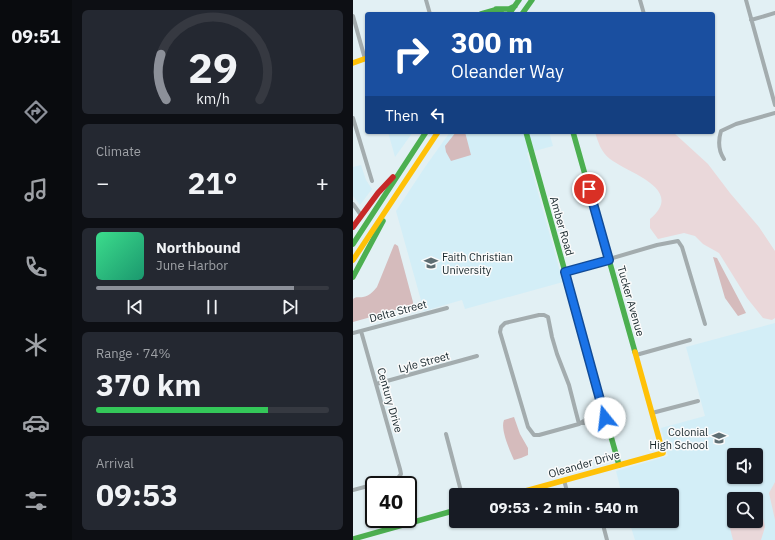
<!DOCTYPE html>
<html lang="en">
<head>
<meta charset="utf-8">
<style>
  body { margin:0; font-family:"IBM Plex Sans",sans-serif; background:#242831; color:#f1f3f6; height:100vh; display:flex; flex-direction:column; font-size:15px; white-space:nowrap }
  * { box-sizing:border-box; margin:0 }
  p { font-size:13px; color:#9ea1a6 }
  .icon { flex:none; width:22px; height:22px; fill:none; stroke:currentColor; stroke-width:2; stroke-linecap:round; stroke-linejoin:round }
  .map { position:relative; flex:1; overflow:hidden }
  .side { display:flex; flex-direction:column; gap:10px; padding:10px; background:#0d0f14; width:281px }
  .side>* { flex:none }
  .hud { position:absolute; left:12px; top:12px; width:350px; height:122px; border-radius:4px; box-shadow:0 1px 3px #0004; background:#1a4fa0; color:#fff; overflow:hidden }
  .tools { position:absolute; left:374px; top:448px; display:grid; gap:8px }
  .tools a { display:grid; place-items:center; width:36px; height:36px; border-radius:4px; background:#171b24; box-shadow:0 1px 3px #0004; font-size:20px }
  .speed { position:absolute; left:12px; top:476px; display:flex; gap:8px; font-size:20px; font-weight:700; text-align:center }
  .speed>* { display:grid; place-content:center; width:52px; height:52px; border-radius:50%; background:#171b24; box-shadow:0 1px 3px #0004; line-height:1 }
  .speed .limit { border:2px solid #111; border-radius:6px; background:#fff; color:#111 }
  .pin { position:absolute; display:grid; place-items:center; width:34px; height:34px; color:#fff; margin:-17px; border:2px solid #fff; border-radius:50%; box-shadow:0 1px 4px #0007 }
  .me { position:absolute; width:44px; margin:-22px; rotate:344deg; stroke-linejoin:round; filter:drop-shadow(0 0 3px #0008) }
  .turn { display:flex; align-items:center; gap:14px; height:84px; padding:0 20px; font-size:18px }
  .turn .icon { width:52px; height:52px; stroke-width:2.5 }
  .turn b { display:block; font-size:28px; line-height:34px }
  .then { display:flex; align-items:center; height:38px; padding:0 20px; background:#0003; gap:8px; font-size:15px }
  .big { font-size:30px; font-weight:700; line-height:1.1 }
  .side .tile { flex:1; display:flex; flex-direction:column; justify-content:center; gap:6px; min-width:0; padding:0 14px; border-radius:6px; background:#242831 }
  .side .dial { align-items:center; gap:0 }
  .dial svg { height:104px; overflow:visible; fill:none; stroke:#363941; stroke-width:7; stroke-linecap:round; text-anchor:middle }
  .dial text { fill:#f1f3f6; stroke:none }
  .song { display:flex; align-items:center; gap:12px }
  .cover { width:48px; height:48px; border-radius:6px; background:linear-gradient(135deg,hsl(150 70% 55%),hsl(160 70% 35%)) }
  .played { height:4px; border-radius:2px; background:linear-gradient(90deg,#8c9099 85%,#363941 85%) }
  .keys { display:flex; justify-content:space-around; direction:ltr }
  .heat { display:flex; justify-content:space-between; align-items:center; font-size:22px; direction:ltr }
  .charge { height:6px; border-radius:3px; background:linear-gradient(90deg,#34c759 74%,#363941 0) }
  .trip { position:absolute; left:96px; top:488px; width:230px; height:40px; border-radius:4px; background:#171b24; box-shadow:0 1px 3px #0004; font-weight:700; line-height:40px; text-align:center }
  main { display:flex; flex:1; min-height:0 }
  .menu { display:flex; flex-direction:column; width:72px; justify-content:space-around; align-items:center; background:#090b0e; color:#9ea1a6 }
  .menu .icon { width:28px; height:28px }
  .menu .selected { color:#8c9099 }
  .menu b { font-size:18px; color:#f1f3f6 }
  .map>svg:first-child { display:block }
  .built { fill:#d3eef7; fill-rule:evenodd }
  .green { fill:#ead8da }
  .water { fill:#d5bbbc }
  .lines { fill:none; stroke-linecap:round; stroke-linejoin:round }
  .street { stroke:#a3acae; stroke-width:4 }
  .fast { stroke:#4caf50; stroke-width:5.5 }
  .slow { stroke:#ffc107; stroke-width:5.5 }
  .jam { stroke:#c62828; stroke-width:5.5 }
  .route-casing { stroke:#114b97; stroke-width:10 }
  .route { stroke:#1a73e8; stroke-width:7 }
  .labels { text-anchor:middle; stroke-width:3; stroke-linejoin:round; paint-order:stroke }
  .street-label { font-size:11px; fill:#17272c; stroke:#fbfbfb }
  .poi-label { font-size:11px; fill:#17272c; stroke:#fbfbfb; text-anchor:start }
</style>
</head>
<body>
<main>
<nav class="menu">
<b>09:51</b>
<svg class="icon selected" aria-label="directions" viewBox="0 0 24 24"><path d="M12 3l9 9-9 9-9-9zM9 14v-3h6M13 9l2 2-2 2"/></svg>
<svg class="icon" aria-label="music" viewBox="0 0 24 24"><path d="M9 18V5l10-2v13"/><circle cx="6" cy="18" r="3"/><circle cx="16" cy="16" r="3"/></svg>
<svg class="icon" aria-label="phone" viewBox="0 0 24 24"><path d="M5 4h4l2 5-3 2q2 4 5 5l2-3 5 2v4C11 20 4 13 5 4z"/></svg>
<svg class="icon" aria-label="climate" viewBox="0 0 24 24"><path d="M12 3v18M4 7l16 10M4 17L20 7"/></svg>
<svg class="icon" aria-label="car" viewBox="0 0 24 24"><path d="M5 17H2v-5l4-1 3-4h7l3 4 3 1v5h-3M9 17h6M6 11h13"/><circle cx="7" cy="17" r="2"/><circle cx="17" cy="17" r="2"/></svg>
<svg class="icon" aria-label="filters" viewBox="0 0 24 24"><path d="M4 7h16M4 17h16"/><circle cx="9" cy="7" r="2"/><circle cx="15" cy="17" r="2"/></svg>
</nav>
<section class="side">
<div class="tile dial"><svg viewBox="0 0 100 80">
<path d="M14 69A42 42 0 1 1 86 69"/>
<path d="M14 69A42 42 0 0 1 10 34" stroke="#8c9099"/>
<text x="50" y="56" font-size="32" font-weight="700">29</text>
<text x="50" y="72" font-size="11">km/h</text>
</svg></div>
<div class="tile"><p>Climate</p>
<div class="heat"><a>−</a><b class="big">21°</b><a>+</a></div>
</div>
<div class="tile">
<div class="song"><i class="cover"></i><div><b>Northbound</b><p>June Harbor</p></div></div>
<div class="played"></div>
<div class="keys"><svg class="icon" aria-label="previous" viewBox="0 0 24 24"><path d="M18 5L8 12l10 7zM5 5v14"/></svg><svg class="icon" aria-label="pause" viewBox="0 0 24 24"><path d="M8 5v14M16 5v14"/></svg><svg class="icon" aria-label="next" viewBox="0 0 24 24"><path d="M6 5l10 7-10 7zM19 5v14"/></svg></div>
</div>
<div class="tile"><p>Range · 74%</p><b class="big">370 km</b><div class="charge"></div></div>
<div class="tile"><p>Arrival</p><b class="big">09:53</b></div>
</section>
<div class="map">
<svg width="422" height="540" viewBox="0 0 422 540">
  <rect width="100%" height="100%" fill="#e2f0f4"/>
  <path class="built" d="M 35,132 L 60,132 L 42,157 Z
    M 97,132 L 196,132 L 200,146 L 174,153 L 210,282 L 112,309 L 109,300 L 71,311 L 43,211 L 72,167 Z
    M 8,165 L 13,180 L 19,189 L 7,205 L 0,196 L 0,167 Z
    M 422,323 L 422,540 L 282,540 L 276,521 L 319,521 L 319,495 L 269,495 L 263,471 L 315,456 L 308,428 L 352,416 L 333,347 ZM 381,455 L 403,455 L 403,477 L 381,477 ZM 381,499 L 403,499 L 403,521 L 381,521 Z"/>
  <path class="green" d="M 242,132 L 320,132 L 355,164 L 377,193 L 406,227 L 422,251 L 422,318 L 419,320 L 410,318 L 394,298 L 366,253 L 350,244 L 342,236 L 331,233 L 305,239 L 297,228 L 297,219 C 333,189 275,173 257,159 C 248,152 245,142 242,132 Z
    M 422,482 L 422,520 L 416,493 Z
    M 409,513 L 412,527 L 408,540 L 380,540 L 376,524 L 378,521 L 403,521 L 403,514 Z"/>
  <path class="water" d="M 103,132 L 112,132 L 118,155 L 98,161 L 93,152 L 92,146 Z
    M 42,244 L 45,246 L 60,302 L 60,304 L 57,306 L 0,322 L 0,299 C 4,296 5,298 10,297 C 16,296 20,292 24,287 L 41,245 Z
    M 360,257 L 364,258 L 393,313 L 385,316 L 372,298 Z
    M 161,417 L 167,434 L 175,448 L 175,455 L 168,458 L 161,460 C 157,451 147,429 151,420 Z"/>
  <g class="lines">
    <path class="street" d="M 73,0 L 77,14
      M 287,0 L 291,14
      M 393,0 L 422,105
      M 0,16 L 12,59
      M 398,20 L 422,13
      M 0,118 L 19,181
      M 371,159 C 365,150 365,141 368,131 L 383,124 L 422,113
      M 0,204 L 8,215
      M 212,272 L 304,245 L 325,241 L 329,247 L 352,324
      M 186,315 L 191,315 L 195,317 L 199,337 L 204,354 L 216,385 L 226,424 L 186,435 L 181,435 L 175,427 L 147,332 L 148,327 L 152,323 Z
      M 0,333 L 94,308
      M 283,355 L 337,340
      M 23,384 L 124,356
      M 299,413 L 345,401
      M 230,423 L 252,418
      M 226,424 L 234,419 L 251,414
      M 93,434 L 109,495
      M 211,480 L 215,495
      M 0,490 L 45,478 L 48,474 L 47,469 L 8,331
      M 249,521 L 254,540"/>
    <path class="fast" d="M 143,9 L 156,9 L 162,6
      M 128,14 L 142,10 L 149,14
      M 156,14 L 166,0
      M 169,14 L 179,0
      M 173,132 L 266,465
      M 220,132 L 282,352
      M 0,244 L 73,132
      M 0,277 L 30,221
      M 0,539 L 103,510"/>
    <path class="slow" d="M 0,63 L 14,58
      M 0,260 L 85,132
      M 158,495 L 310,453 L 282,352"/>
    <path class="jam" d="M 0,227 L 25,193 L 40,177"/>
  </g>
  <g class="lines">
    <defs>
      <path id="route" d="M 236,189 L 256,260 L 212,272 L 252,418"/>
    </defs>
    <use href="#route" class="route-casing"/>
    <use href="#route" class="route"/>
  </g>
  <defs>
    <symbol id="university-bare" viewBox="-9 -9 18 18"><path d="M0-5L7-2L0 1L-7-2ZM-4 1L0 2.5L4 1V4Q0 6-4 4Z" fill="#5e6d72" stroke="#fbfbfb" stroke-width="2.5" paint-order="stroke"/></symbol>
    <symbol id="school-bare" viewBox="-9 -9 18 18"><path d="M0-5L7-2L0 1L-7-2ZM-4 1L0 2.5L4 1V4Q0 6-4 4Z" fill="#5e6d72" stroke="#fbfbfb" stroke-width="2.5" paint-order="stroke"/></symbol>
  </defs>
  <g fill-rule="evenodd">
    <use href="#university-bare" x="68" y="253" width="20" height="20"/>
    <use href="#school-bare" x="356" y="428" width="20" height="20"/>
  </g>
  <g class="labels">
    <g class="street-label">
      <text transform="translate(209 226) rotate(74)" y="4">Amber Road</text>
      <text transform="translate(278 301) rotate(74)" y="4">Tucker Avenue</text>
      <text transform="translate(45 311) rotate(-15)" y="4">Delta Street</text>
      <text transform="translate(71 362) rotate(-15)" y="4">Lyle Street</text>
      <text transform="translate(37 400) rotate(74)" y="4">Century Drive</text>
      <text transform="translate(231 464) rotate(-16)" y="4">Oleander Drive</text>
    </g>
    <g class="poi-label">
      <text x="89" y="261">Faith Christian<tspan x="89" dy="13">University</tspan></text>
      <text x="355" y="436" text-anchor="end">Colonial<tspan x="355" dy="13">High School</tspan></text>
    </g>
  </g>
</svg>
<div class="tools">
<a><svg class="icon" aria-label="sound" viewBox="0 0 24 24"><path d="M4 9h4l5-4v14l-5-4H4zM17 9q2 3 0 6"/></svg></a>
<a><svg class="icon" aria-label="search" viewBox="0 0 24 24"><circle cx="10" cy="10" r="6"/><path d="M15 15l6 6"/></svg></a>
</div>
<div class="speed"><div class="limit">40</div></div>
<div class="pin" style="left:236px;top:189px;background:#d93025"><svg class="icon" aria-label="arrive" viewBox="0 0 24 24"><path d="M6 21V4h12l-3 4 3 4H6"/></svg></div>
<svg class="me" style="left:252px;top:418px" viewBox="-20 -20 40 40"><circle r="19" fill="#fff"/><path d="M0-13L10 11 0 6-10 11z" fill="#1a73e8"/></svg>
<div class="trip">09:53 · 2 min · 540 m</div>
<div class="hud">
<div class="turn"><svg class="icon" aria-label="right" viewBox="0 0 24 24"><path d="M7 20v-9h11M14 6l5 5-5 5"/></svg><div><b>300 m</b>Oleander Way</div></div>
<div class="then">Then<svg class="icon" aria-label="left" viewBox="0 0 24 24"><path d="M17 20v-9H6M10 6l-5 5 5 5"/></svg></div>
</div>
</div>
</main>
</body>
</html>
